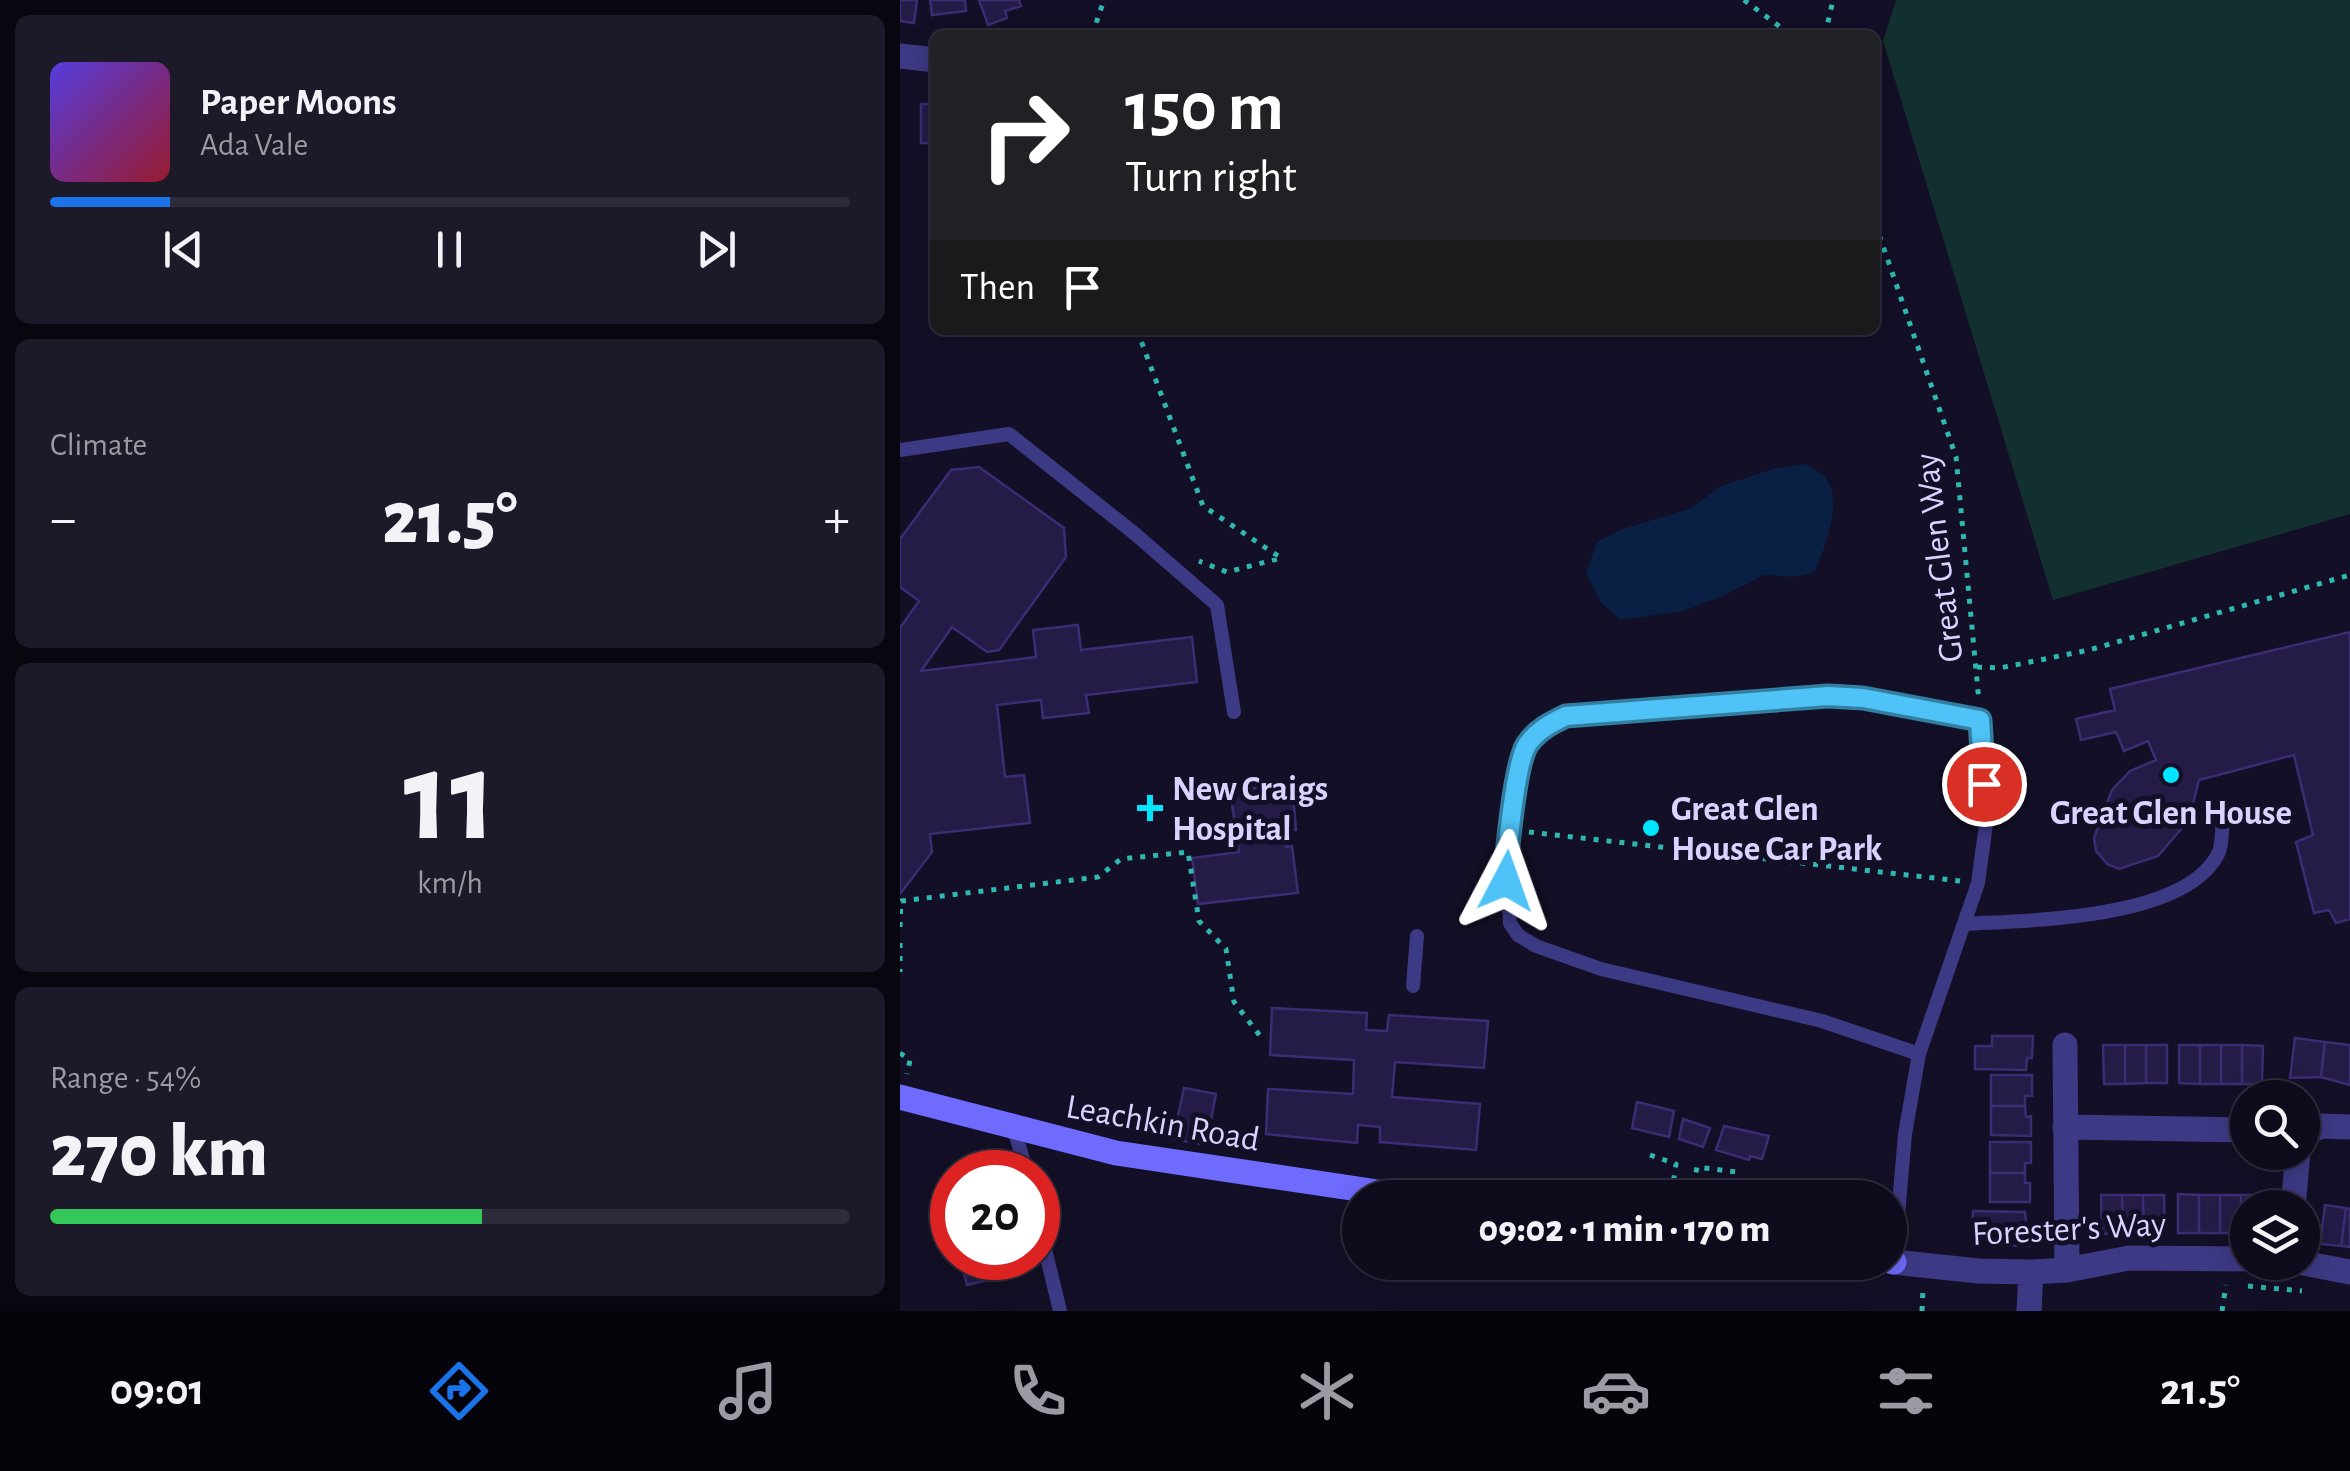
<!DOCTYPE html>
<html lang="en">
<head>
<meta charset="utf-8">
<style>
  body { margin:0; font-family:"Alegreya Sans",sans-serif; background:#1c1929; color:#f1f3f6; height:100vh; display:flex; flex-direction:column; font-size:38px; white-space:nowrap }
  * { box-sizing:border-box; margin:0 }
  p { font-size:32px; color:#9b9ba3 }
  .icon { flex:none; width:55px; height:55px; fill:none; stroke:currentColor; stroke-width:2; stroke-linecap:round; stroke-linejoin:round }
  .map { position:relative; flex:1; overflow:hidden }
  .side { display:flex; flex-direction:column; gap:15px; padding:15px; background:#08060f; width:900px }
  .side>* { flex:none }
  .banner { position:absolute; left:30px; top:30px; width:950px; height:305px; border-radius:15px; box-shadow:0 5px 25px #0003,0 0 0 2px #2e2b3b; background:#202124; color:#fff; overflow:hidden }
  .tools { position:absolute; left:1330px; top:1080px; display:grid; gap:20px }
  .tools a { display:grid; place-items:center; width:90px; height:90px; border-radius:50%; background:#0e0b1c; box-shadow:0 5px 25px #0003,0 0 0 2px #2e2b3b; font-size:50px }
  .speed { position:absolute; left:30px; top:1150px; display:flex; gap:20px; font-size:50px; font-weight:700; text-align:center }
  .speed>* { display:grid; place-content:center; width:130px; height:130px; border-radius:50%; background:#0e0b1c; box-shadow:0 5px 25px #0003,0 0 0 2px #2e2b3b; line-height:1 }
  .speed .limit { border:15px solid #d22; background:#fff; color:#111 }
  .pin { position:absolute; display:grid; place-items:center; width:85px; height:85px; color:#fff; margin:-42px; border:5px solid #fff; border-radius:50%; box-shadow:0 2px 10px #0007 }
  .me { position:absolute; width:110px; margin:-55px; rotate:4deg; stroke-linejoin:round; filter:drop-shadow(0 0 8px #0008) }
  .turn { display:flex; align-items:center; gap:35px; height:210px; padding:0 30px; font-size:45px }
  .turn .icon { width:130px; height:130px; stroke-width:2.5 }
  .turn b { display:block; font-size:70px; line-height:85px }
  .then { display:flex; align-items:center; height:95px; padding:0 30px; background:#0003; gap:20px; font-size:38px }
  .big { font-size:75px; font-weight:800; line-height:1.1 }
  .side .card { flex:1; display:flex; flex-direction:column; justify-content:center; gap:15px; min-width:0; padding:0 35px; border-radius:15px; background:#1c1929 }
  .side .dial { align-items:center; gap:0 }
  .dial b { font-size:130px; line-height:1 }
  .song { display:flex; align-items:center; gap:30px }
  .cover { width:120px; height:120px; border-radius:15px; background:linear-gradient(135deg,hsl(250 70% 55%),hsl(350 70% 35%)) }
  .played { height:10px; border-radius:5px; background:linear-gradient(90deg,#1a73e8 15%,#2e2b3b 15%) }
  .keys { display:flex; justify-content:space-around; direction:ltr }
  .heat { display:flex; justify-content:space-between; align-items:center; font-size:55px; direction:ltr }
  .charge { height:15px; border-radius:8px; background:linear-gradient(90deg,#34c759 54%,#2e2b3b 0) }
  .trip { position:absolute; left:442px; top:1180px; width:565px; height:100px; border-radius:50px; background:#0e0b1c; box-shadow:0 5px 25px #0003,0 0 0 2px #2e2b3b; font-weight:800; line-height:100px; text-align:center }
  .tabs { display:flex; height:160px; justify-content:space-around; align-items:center; background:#06040b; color:#9b9ba3 }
  .tabs .icon { width:70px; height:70px }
  .tabs .on { color:#1a73e8 }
  .tabs b { font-size:45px; color:#f1f3f6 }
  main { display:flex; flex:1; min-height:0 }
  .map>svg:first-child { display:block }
  .green { fill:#12302f }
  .water { fill:#0a1f44 }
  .building { fill:#241b47; stroke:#3b2d73; stroke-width:2.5 }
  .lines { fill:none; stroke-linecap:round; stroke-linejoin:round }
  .path { stroke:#2fb8b0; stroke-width:5; stroke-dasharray:5 8; stroke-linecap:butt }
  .lane { stroke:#3d3a85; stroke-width:14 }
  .street { stroke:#3d3a85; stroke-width:25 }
  .secondary { stroke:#6f6bff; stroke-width:25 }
  .route-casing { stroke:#337fa1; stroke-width:25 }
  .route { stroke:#4fc3f7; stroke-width:18 }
  .poi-dot { fill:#00e5ff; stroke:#130f26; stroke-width:4 }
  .labels { text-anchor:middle; stroke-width:10; stroke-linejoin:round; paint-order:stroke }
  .street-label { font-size:35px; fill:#d9d4ff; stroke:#130f26 }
  .poi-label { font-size:35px; font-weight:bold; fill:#d9d4ff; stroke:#130f26; text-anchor:start }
</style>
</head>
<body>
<main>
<section class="side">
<div class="card">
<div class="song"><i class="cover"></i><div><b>Paper Moons</b><p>Ada Vale</p></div></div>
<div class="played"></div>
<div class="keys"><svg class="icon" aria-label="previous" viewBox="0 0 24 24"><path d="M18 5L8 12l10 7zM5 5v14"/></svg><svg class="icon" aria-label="pause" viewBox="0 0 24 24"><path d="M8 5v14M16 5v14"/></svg><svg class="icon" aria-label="next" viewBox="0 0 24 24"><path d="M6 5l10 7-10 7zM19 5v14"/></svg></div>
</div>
<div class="card"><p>Climate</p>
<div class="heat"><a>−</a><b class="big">21.5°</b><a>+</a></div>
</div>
<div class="card dial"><b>11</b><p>km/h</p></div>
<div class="card"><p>Range · 54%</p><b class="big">270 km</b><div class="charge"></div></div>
</section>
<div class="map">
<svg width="1450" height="1311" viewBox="0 0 1450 1311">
  <rect width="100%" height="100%" fill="#130f26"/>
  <path class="green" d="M 996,0 L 1450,0 L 1450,514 L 1153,600 L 983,41 Z"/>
  <path class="water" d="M 907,464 C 912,468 922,473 926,478 C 944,502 924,548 915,572 L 894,577 L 864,575 L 825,595 L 783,611 L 721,620 L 701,603 L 686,574 L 697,542 L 720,530 L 791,508 L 821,486 L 876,468 Z"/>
  <path class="building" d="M 0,0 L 17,0 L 14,23 L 0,21 Z
    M 30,0 L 65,0 L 66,11 L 32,15 Z
    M 79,0 L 119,0 L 121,6 L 105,11 L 107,18 L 88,25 Z
    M 21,104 L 35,104 L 35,143 L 21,143 Z
    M 79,467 L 164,528 L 166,557 L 99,650 L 87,652 L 52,627 L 21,671 L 136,657 L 133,630 L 178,625 L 181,650 L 292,637 L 297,682 L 186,695 L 189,713 L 143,718 L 141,700 L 97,705 L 105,777 L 124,775 L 130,823 L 30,834 L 32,852 L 0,894 L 0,628 L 19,601 L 0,587 L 0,539 L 51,470 Z
    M 1450,632 L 1450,919 L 1436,923 L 1429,910 L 1414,913 L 1396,842 L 1413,835 L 1394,755 L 1299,780 L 1289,820 L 1258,856 L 1219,869 L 1207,864 L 1196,851 L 1194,838 L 1212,790 L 1230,771 L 1256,760 L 1248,741 L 1224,751 L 1216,732 L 1181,740 L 1176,719 L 1215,710 L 1210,689 Z
    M 392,783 L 396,830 L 384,832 L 386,847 L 392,846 L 398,893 L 298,904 L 292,858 L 339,852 L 330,791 Z
    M 372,1008 L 467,1013 L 466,1030 L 487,1031 L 489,1015 L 588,1021 L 584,1068 L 495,1062 L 492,1097 L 580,1104 L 576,1150 L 480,1142 L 480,1127 L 458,1125 L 457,1143 L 366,1134 L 368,1089 L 453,1094 L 454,1060 L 370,1055 Z
    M 1092,1036 L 1133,1036 L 1132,1058 L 1127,1058 L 1126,1070 L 1075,1069 L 1075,1046 L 1092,1046 Z
    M 1395,1038 L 1425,1042 L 1421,1077 L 1390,1078 Z
    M 1425,1042 L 1450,1045 L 1450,1085 L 1421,1077 Z
    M 1203,1045 L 1225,1045 L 1225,1084 L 1204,1084 Z
    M 1225,1045 L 1246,1045 L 1246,1083 L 1225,1084 Z
    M 1246,1045 L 1267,1045 L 1267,1083 L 1246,1083 Z
    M 1279,1045 L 1300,1045 L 1300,1084 L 1279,1083 Z
    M 1300,1045 L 1321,1045 L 1321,1084 L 1300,1084 Z
    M 1321,1045 L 1342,1045 L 1342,1084 L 1321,1084 Z
    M 1342,1045 L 1363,1046 L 1362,1084 L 1342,1084 Z
    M 1091,1075 L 1132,1075 L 1132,1096 L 1125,1096 L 1125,1106 L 1091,1106 Z
    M 284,1088 L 316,1094 L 306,1145 L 273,1139 Z
    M 737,1102 L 774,1111 L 769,1137 L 732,1128 Z
    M 1091,1106 L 1125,1106 L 1126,1117 L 1131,1116 L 1131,1136 L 1091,1135 Z
    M 783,1119 L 810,1128 L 803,1147 L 779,1139 Z
    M 824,1126 L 869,1136 L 862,1159 L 850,1156 L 849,1160 L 816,1150 Z
    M 1090,1142 L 1131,1142 L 1131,1163 L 1125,1163 L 1125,1173 L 1090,1173 Z
    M 1090,1173 L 1125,1173 L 1125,1183 L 1130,1183 L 1130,1202 L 1090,1202 Z
    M 1278,1194 L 1299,1195 L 1299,1233 L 1278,1233 Z
    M 1201,1195 L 1222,1195 L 1223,1233 L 1202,1234 Z
    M 1222,1195 L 1243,1195 L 1244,1233 L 1223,1233 Z
    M 1243,1195 L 1264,1195 L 1265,1233 L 1244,1233 Z
    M 1299,1195 L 1320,1195 L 1320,1233 L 1299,1233 Z
    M 1320,1195 L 1341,1195 L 1341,1233 L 1320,1233 Z
    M 1341,1195 L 1361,1195 L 1361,1208 L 1348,1208 L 1348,1233 L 1341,1233 Z
    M 1425,1205 L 1446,1208 L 1441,1246 L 1420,1244 Z
    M 1446,1208 L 1450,1209 L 1450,1247 L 1441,1246 Z
    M 1073,1211 L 1125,1212 L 1129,1246 L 1090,1245 L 1090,1231 L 1072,1231 Z
    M 60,1258 L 122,1258 L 125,1271 L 67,1285 Z"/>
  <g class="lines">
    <path class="path" d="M 844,0 L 891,35
      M 192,35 L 204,0
      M 925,35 L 933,0
      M 975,223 L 1056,457 L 1079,702
      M 237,330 L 303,506 L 381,558 L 327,572 L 299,561
      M 1077,667 L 1100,668 L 1189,650 L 1450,575
      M 629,832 L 1060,881
      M 0,927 L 1,901 L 198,877 L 221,859 L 288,852 L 299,921 L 326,949 L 334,1002 L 364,1041
      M 0,943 L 0,972
      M 0,1053 L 10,1060 L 7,1074
      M 750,1155 L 776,1164 L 771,1198
      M 791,1198 L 797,1167 L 837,1172
      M 1348,1286 L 1402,1291
      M 1022,1311 L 1023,1289
      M 1322,1311 L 1326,1285"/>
    <path class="lane" d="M 0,450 L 109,434 L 234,533 L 317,605 L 334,712
      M 1066,924 C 1130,920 1287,920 1319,852 C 1323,842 1322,824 1323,813
      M 513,986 L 517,936
      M 114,1130 L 127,1172
      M 138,1220 L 160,1311
      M 994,1262 L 1005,1134 L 1019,1054 L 1078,883 L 1087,817 L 1080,720 L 928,696 L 666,716 L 645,726 L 626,747 L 606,860 L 610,923 L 618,935 L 636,946 L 701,969 L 922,1021 L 1019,1054"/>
    <path class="street" d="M 0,56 L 35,60
      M 1165,1045 L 1167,1270
      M 1165,1127 L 1348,1130
      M 1402,1139 L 1405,1133 L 1422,1126 L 1450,1127
      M 1393,1208 L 1398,1152
      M 994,1262 L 1078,1271 L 1131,1272 L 1167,1270 L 1229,1258 L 1348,1259
      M 1398,1262 L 1450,1272
      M 1129,1311 L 1131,1272"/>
    <path class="secondary" d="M 0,1097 L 216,1153 L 518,1198
      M 990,1261 L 994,1262"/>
  </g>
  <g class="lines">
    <defs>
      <path id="route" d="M 606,881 C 606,856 615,765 627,745 C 636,731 651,723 666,716 L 928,696 L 963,698 L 1080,720 L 1084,784"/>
    </defs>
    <use href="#route" class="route-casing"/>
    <use href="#route" class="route"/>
  </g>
  <g class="poi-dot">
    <circle cx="1271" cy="775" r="10"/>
    <path d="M245 793h10v10h10v10h-10v10h-10v-10h-10v-10h10z"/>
    <circle cx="751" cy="828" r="10"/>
  </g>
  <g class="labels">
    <g class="street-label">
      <text transform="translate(1038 558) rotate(-97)" y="12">Great Glen Way</text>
      <text transform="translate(263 1122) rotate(10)" y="12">Leachkin Road</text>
      <text transform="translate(1169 1228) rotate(-3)" y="12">Forester's Way</text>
    </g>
    <g class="poi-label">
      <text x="272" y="800">New Craigs<tspan x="272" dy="40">Hospital</tspan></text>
      <text x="771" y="820">Great Glen<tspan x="771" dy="40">House Car Park</tspan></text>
      <text x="1271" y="824" text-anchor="middle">Great Glen House</text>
    </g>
  </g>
</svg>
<div class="tools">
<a><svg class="icon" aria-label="search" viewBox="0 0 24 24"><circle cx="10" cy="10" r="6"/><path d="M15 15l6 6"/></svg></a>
<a><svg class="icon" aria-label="layers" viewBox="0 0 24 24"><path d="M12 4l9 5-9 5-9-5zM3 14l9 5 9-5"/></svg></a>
</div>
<div class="speed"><div class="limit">20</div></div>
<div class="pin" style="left:1084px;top:784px;background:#d93025"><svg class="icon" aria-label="arrive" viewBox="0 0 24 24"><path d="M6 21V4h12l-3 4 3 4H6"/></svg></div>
<svg class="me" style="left:606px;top:881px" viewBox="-20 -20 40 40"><path d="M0-17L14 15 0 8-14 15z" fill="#4fc3f7" stroke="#fff" stroke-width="4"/></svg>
<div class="trip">09:02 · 1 min · 170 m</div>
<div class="banner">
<div class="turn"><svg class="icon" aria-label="right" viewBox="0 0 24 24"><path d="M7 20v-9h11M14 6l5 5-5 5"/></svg><div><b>150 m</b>Turn right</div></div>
<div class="then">Then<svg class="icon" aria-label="arrive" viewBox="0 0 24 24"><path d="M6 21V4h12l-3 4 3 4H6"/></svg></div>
</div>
</div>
</main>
<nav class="tabs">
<b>09:01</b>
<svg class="icon on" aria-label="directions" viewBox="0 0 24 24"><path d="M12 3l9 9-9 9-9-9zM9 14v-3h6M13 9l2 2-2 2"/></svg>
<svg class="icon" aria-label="music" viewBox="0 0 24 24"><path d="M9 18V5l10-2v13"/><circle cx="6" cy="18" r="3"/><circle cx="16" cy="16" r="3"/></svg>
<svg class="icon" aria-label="phone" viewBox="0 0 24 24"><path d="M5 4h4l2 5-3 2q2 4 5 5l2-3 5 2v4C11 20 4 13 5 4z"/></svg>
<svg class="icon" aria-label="climate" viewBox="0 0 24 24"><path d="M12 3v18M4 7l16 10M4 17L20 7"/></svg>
<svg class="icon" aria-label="car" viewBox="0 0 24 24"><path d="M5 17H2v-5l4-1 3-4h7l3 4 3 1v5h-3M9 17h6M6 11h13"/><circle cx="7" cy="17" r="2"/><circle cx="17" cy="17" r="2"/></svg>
<svg class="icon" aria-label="filters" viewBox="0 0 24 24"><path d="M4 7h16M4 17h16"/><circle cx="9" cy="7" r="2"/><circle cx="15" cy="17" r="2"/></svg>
<b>21.5°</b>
</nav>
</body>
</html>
